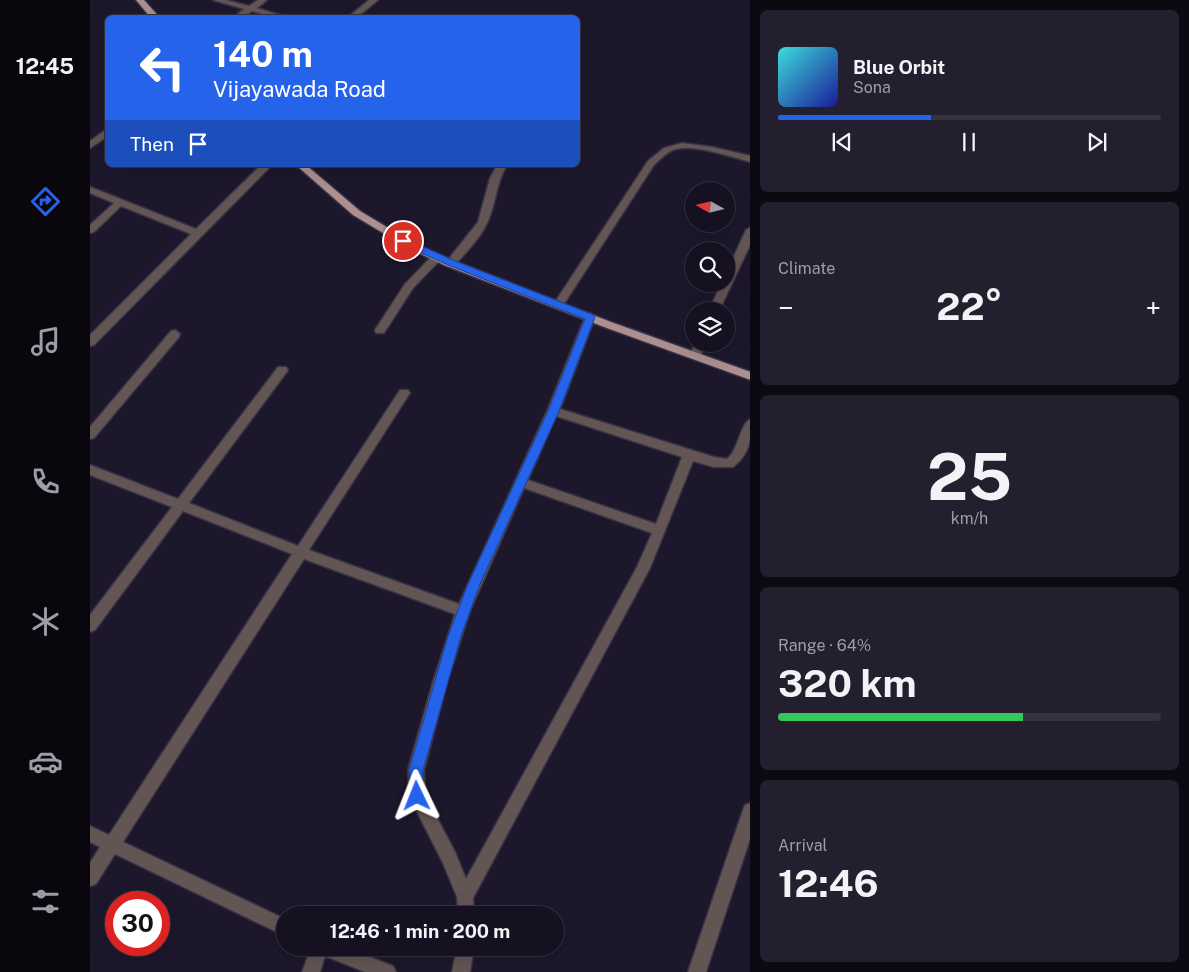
<!DOCTYPE html>
<html lang="en">
<head>
<meta charset="utf-8">
<style>
  body { margin:0; font-family:"Public Sans",sans-serif; background:#231f2e; color:#f1f3f6; height:100vh; display:flex; flex-direction:column; font-size:19px; white-space:nowrap }
  * { box-sizing:border-box; margin:0 }
  p { font-size:16px; color:#9e9da5 }
  .icon { flex:none; width:28px; height:28px; fill:none; stroke:currentColor; stroke-width:2; stroke-linecap:round; stroke-linejoin:round }
  .map { position:relative; flex:1; overflow:hidden }
  .side { display:flex; flex-direction:column; gap:10px; padding:10px; background:#0c0912; width:439px }
  .side>* { flex:none }
  .hud { position:absolute; left:15px; top:15px; width:475px; height:152px; border-radius:8px; box-shadow:0 5px 20px #0002,0 0 0 1px #35313f; background:#2563eb; color:#fff; overflow:hidden }
  .needle { width:32px; rotate:278deg }
  .fabs { position:absolute; left:595px; top:182px; display:grid; gap:10px }
  .fabs a { display:grid; place-items:center; width:50px; height:50px; border-radius:50%; background:#161121; box-shadow:0 5px 20px #0002,0 0 0 1px #35313f; font-size:25px }
  .speed { position:absolute; left:15px; top:891px; display:flex; gap:10px; font-size:25px; font-weight:700; text-align:center }
  .speed>* { display:grid; place-content:center; width:65px; height:65px; border-radius:50%; background:#161121; box-shadow:0 5px 20px #0002,0 0 0 1px #35313f; line-height:1 }
  .speed .limit { border:8px solid #d22; background:#fff; color:#111 }
  .pin { position:absolute; display:grid; place-items:center; width:42px; height:42px; color:#fff; margin:-21px; border:2px solid #fff; border-radius:50%; box-shadow:0 1px 5px #0007 }
  .me { position:absolute; width:55px; margin:-28px; rotate:358deg; stroke-linejoin:round; filter:drop-shadow(0 0 4px #0008) }
  .turn { display:flex; align-items:center; gap:18px; height:105px; padding:0 25px; font-size:22px }
  .turn .icon { width:65px; height:65px; stroke-width:2.5 }
  .turn b { display:block; font-size:35px; line-height:42px }
  .then { display:flex; align-items:center; height:48px; padding:0 25px; background:#0003; gap:10px; font-size:19px }
  .big { font-size:38px; font-weight:700; line-height:1.1 }
  .side .tile { flex:1; display:flex; flex-direction:column; justify-content:center; gap:8px; min-width:0; padding:0 18px; border-radius:8px; background:#231f2e }
  .side .dial { align-items:center; gap:0 }
  .dial b { font-size:65px; line-height:1 }
  .song { display:flex; align-items:center; gap:15px }
  .cover { width:60px; height:60px; border-radius:8px; background:linear-gradient(135deg,hsl(180 70% 55%),hsl(240 70% 35%)) }
  .played { height:5px; border-radius:2px; background:linear-gradient(90deg,#2563eb 40%,#35313f 40%) }
  .keys { display:flex; justify-content:space-around; direction:ltr }
  .heat { display:flex; justify-content:space-between; align-items:center; font-size:28px; direction:ltr }
  .charge { height:8px; border-radius:4px; background:linear-gradient(90deg,#34c759 64%,#35313f 0) }
  .trip { position:absolute; left:186px; top:906px; width:288px; height:50px; border-radius:25px; background:#161121; box-shadow:0 5px 20px #0002,0 0 0 1px #35313f; font-weight:700; line-height:50px; text-align:center }
  main { display:flex; flex:1; min-height:0 }
  .dock { display:flex; flex-direction:column; width:90px; justify-content:space-around; align-items:center; background:#09070d; color:#9e9da5 }
  .dock .icon { width:35px; height:35px }
  .dock .current { color:#2563eb }
  .dock b { font-size:22px; color:#f1f3f6 }
  .map>svg:first-child { display:block }
  .lines { fill:none; stroke-linecap:round; stroke-linejoin:round }
  .minor-casing { stroke:#373145; stroke-width:3 }
  .major-casing { stroke:#373145; stroke-width:3 }
  .minor { fill:#635554; fill-rule:evenodd }
  .major { fill:#ac8f8e; fill-rule:evenodd }
  .route { fill:#2563eb; stroke:#184099 }
</style>
</head>
<body>
<main>
<nav class="dock">
<b>12:45</b>
<svg class="icon current" aria-label="directions" viewBox="0 0 24 24"><path d="M12 3l9 9-9 9-9-9zM9 14v-3h6M13 9l2 2-2 2"/></svg>
<svg class="icon" aria-label="music" viewBox="0 0 24 24"><path d="M9 18V5l10-2v13"/><circle cx="6" cy="18" r="3"/><circle cx="16" cy="16" r="3"/></svg>
<svg class="icon" aria-label="phone" viewBox="0 0 24 24"><path d="M5 4h4l2 5-3 2q2 4 5 5l2-3 5 2v4C11 20 4 13 5 4z"/></svg>
<svg class="icon" aria-label="climate" viewBox="0 0 24 24"><path d="M12 3v18M4 7l16 10M4 17L20 7"/></svg>
<svg class="icon" aria-label="car" viewBox="0 0 24 24"><path d="M5 17H2v-5l4-1 3-4h7l3 4 3 1v5h-3M9 17h6M6 11h13"/><circle cx="7" cy="17" r="2"/><circle cx="17" cy="17" r="2"/></svg>
<svg class="icon" aria-label="filters" viewBox="0 0 24 24"><path d="M4 7h16M4 17h16"/><circle cx="9" cy="7" r="2"/><circle cx="15" cy="17" r="2"/></svg>
</nav>
<div class="map">
<svg width="661" height="972" viewBox="0 0 661 972">
  <rect width="100%" height="100%" fill="#1d172c"/>
  <g class="lines">
    <defs>
      <path id="minor" d="M 123,0 L 136,0 L 159,6 L 168,0 L 177,0 L 167,8 L 200,18 L 185,18 L 162,11 L 153,18 L 143,18 L 154,9 Z
        M 279,0 L 288,0 L 266,18 L 257,18 Z
        M 18,128 L 18,136 L 0,148 L 0,141 Z
        M 592,143 L 622,147 L 661,156 L 661,162 C 640,157 603,143 583,150 C 576,153 570,159 564,165 L 472,307 L 464,307 L 463,305 L 558,161 L 574,148 Z
        M 171,165 L 182,165 L 4,345 L 0,346 L 0,335 L 101,234 L 31,206 L 4,232 L 0,233 L 0,225 L 24,203 L 0,193 L 0,187 L 106,229 Z
        M 407,165 L 417,165 C 406,183 406,203 398,221 C 391,238 376,252 365,265 L 357,265 L 357,261 L 388,222 L 400,178 Z
        M 661,227 L 661,243 L 629,311 L 619,311 L 631,284 L 636,284 L 636,273 L 656,230 Z
        M 347,254 L 351,255 L 351,259 L 323,288 L 294,333 L 286,333 L 285,330 L 315,284 L 343,255 Z
        M 500,313 L 505,317 L 470,409 L 624,457 L 637,459 C 649,450 649,424 661,419 C 661,439 660,454 643,467 L 624,467 L 603,461 L 560,568 L 383,898 L 384,915 L 368,915 L 367,897 L 353,863 L 319,796 L 318,770 L 343,682 L 365,614 L 214,559 L 33,842 L 195,919 L 195,936 L 25,854 L 6,884 L 0,886 L 0,863 L 10,847 L 0,842 L 0,826 L 19,835 L 202,554 L 93,511 L 5,630 L 0,632 L 0,615 L 82,507 L 0,475 L 0,465 L 88,499 L 188,367 L 196,367 L 198,370 L 196,373 L 99,503 L 208,546 L 310,390 L 318,390 L 320,393 L 318,396 L 219,550 L 369,604 L 457,411 L 495,317 ZM 466,416 L 592,457 L 566,524 L 438,480 ZM 434,488 L 562,533 L 547,567 L 376,879 L 365,852 L 335,795 L 334,770 L 357,682 L 380,611 Z
        M 85,330 L 90,334 L 89,337 L 4,438 L 0,439 L 0,427 L 81,331 Z
        M 605,344 L 616,344 L 609,359 L 605,360 L 599,356 Z
        M 661,803 L 661,836 L 616,972 L 598,972 L 653,810 L 655,805 Z
        M 221,948 L 257,948 L 303,966 L 306,972 L 275,972 L 235,956 L 230,972 L 212,972 Z
        M 367,948 L 384,948 L 380,972 L 362,972 Z"/>
      <path id="major" d="M 46,0 L 54,0 L 70,18 L 61,18 Z
        M 206,165 L 216,165 L 270,211 L 325,244 L 362,260 L 521,322 L 661,372 L 661,380 L 514,327 L 354,265 L 318,248 L 263,215 Z"/>
    </defs>
    <use href="#minor" class="minor-casing"/>
    <use href="#major" class="major-casing"/>
    <use href="#minor" class="minor"/>
    <use href="#major" class="major"/>
  </g>
  <path class="route" d="M 309,239 L 316,239 L 365,261 L 504,315 L 505,317 L 469,411 L 390,584 L 371,636 L 333,770 L 334,796 L 332,801 L 327,803 L 322,801 L 320,796 L 319,770 L 358,636 L 378,584 L 458,411 L 495,319 L 358,265 L 309,243 Z"/>
</svg>
<div class="fabs">
<a><svg class="needle" viewBox="-14 -14 28 28"><path d="M0-13l5 13h-10z" fill="#e53935"/><path d="M0 13l5-13h-10z" fill="#9e9da5"/></svg></a>
<a><svg class="icon" aria-label="search" viewBox="0 0 24 24"><circle cx="10" cy="10" r="6"/><path d="M15 15l6 6"/></svg></a>
<a><svg class="icon" aria-label="layers" viewBox="0 0 24 24"><path d="M12 4l9 5-9 5-9-5zM3 14l9 5 9-5"/></svg></a>
</div>
<div class="speed"><div class="limit">30</div></div>
<div class="pin" style="left:313px;top:241px;background:#d93025"><svg class="icon" aria-label="arrive" viewBox="0 0 24 24"><path d="M6 21V4h12l-3 4 3 4H6"/></svg></div>
<svg class="me" style="left:327px;top:796px" viewBox="-20 -20 40 40"><path d="M0-17L14 15 0 8-14 15z" fill="#2563eb" stroke="#fff" stroke-width="4"/></svg>
<div class="trip">12:46 · 1 min · 200 m</div>
<div class="hud">
<div class="turn"><svg class="icon" aria-label="left" viewBox="0 0 24 24"><path d="M17 20v-9H6M10 6l-5 5 5 5"/></svg><div><b>140 m</b>Vijayawada Road</div></div>
<div class="then">Then<svg class="icon" aria-label="arrive" viewBox="0 0 24 24"><path d="M6 21V4h12l-3 4 3 4H6"/></svg></div>
</div>
</div>
<section class="side">
<div class="tile">
<div class="song"><i class="cover"></i><div><b>Blue Orbit</b><p>Sona</p></div></div>
<div class="played"></div>
<div class="keys"><svg class="icon" aria-label="previous" viewBox="0 0 24 24"><path d="M18 5L8 12l10 7zM5 5v14"/></svg><svg class="icon" aria-label="pause" viewBox="0 0 24 24"><path d="M8 5v14M16 5v14"/></svg><svg class="icon" aria-label="next" viewBox="0 0 24 24"><path d="M6 5l10 7-10 7zM19 5v14"/></svg></div>
</div>
<div class="tile"><p>Climate</p>
<div class="heat"><a>−</a><b class="big">22°</b><a>+</a></div>
</div>
<div class="tile dial"><b>25</b><p>km/h</p></div>
<div class="tile"><p>Range · 64%</p><b class="big">320 km</b><div class="charge"></div></div>
<div class="tile"><p>Arrival</p><b class="big">12:46</b></div>
</section>
</main>
</body>
</html>
